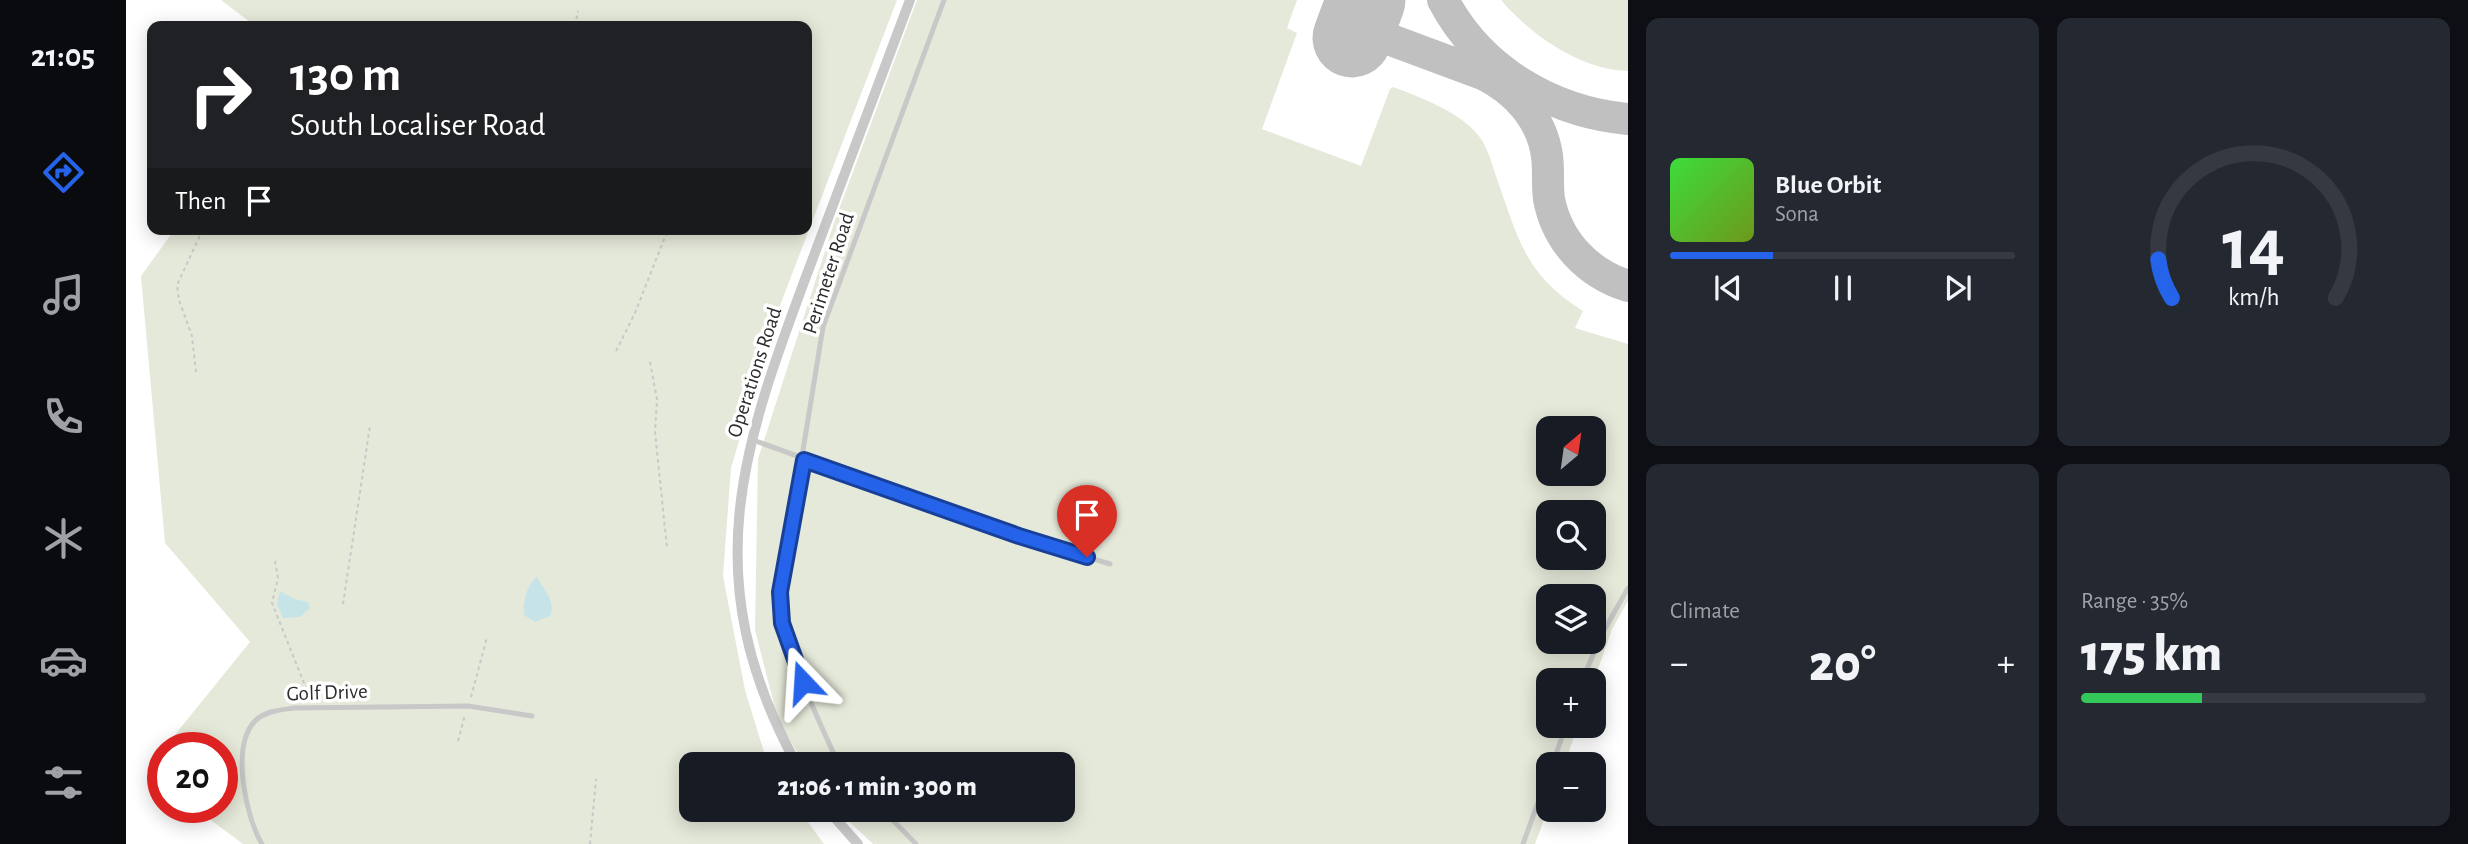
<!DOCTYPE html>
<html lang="en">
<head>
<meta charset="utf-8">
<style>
  body { margin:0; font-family:"Alegreya Sans",sans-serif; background:#242831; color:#f1f3f6; height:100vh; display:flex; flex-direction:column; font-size:26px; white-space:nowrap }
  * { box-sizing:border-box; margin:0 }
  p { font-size:23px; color:#9ea1a6 }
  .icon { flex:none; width:38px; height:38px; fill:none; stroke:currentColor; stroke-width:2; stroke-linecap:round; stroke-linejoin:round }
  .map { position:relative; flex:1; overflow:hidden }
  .panel { display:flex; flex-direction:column; gap:18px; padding:18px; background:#0d0f14; width:840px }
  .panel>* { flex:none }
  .guide { position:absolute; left:21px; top:21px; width:665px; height:214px; border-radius:14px; box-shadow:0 4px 18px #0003; background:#202124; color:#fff; overflow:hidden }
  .needle { width:46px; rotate:29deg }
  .tools { position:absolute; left:1410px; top:416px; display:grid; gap:14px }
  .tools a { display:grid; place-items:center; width:70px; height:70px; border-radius:14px; background:#171b24; box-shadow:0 4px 18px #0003; font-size:35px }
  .speed { position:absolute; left:21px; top:732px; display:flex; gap:14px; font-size:35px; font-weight:700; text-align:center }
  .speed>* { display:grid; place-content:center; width:91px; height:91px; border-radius:50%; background:#171b24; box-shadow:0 4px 18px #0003; line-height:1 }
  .speed .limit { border:10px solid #d22; background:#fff; color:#111 }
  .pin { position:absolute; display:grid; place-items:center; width:60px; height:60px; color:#fff; margin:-72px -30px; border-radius:50% 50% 50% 0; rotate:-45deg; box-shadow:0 0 7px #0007 }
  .pin .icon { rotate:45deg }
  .me { position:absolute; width:77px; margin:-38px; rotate:340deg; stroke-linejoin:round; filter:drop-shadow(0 0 5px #0008) }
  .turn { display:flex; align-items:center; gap:24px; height:147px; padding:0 28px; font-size:32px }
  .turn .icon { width:91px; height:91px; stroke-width:2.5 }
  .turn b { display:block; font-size:49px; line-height:60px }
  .then { display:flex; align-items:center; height:66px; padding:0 28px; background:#0003; gap:14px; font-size:26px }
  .big { font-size:52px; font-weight:800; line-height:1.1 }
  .panel .widget { flex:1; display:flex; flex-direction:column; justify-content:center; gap:10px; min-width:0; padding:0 24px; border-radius:14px; background:#242831 }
  .panel .dial { align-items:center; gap:0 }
  .dial svg { height:182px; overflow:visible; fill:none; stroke:#363941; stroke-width:7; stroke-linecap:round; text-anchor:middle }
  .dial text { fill:#f1f3f6; stroke:none }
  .song { display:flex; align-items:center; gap:21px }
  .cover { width:84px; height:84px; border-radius:10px; background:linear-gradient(135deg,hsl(120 70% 55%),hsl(80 70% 35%)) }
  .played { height:7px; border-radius:4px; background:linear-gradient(90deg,#2563eb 30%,#363941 30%) }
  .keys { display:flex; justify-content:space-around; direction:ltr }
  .heat { display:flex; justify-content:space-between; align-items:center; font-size:38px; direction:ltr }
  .charge { height:10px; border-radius:5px; background:linear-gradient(90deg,#34c759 35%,#363941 0) }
  .panel .tiles { flex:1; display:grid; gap:18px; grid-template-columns:repeat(2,1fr) }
  .trip { position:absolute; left:553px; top:752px; width:396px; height:70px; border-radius:14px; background:#171b24; box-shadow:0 4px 18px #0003; font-weight:800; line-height:70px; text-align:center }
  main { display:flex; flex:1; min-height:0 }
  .tabs { display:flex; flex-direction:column; width:126px; justify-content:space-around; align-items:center; background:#090b0e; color:#9ea1a6 }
  .tabs .icon { width:49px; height:49px }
  .tabs .current { color:#2563eb }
  .tabs b { font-size:32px; color:#f1f3f6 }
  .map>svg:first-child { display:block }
  .green { fill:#e5e9d9; fill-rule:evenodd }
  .water { fill:#c6e3e8 }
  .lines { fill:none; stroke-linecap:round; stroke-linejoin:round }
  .taxiway { stroke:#c0c0c0; stroke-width:32 }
  .runway { stroke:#c0c0c0; stroke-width:79 }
  .path { stroke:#c8c8c8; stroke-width:2; stroke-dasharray:3.5 3.5; stroke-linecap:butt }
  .service { stroke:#c8c8c8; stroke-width:5 }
  .minor { stroke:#c8c8c8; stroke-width:10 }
  .route-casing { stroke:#184099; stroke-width:18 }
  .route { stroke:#2563eb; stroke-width:12 }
  .labels { text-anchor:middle; stroke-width:7; stroke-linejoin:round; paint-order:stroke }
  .street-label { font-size:21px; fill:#2b2b2b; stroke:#fff }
</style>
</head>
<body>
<main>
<nav class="tabs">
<b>21:05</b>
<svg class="icon current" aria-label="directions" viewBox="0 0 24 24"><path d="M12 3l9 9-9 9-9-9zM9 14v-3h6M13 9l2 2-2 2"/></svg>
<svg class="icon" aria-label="music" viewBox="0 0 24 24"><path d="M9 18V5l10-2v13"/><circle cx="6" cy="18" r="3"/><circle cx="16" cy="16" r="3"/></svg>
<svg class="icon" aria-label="phone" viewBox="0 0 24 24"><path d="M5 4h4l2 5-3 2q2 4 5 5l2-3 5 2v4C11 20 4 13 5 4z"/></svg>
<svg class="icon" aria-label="climate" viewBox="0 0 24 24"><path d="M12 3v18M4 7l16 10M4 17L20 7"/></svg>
<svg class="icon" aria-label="car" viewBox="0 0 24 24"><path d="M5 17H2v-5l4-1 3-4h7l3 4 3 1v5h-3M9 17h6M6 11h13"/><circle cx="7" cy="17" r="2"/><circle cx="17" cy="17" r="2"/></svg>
<svg class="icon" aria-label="filters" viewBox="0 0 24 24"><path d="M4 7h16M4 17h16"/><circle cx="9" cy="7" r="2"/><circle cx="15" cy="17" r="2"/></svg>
</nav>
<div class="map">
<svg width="1502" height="844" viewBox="0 0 1502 844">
  <rect width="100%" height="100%" fill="#fff"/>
  <path class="green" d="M 95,0 L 771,0 L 650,316 L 605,468 L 597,576 L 619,690 L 642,765 L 565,765 L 565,810 L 673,810 L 698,844 L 117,844 L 67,807 L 96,807 L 96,747 L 39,747 L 124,642 L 39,543 L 15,276 L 49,229 L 681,229 L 681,26 L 129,26 Z
    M 791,0 L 1171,0 L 1161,28 L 1171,33 L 1136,129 L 1235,166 L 1264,89 L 1267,87 C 1294,97 1334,112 1352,135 C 1362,147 1366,165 1371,179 C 1393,241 1399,274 1457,311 L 1449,328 L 1502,344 L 1502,601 L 1486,629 L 1468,681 L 1423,681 L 1423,726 L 1452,726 L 1438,765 L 1423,765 L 1423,806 L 1409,844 L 747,844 L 711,810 L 936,810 L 936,765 L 680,765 L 653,724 L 629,630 L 632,459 L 709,220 ZM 1423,429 L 1468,429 L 1468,474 L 1423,474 ZM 1423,513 L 1468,513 L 1468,558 L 1423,558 ZM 1423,597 L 1468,597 L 1468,642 L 1423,642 Z
    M 1375,0 L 1502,0 L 1502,71 C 1454,70 1405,35 1375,0 Z"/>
  <path class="water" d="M 411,577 C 418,590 430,601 424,616 L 409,622 L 398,615 C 396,604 402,582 411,577 Z
    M 154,591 L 168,599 L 182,602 L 184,608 L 174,617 L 157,618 L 151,604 Z"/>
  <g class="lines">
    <path class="taxiway" d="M 1317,0 C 1354,70 1425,112 1502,119
      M 1230,27 L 1378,82
      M 1357,74 C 1390,90 1416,119 1421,156 C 1423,170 1421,184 1423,199 C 1431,241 1461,273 1502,286"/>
    <path class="runway" d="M 1226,38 L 1240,0"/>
    <path class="path" d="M 449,26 L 452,11
      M 490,351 L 509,313 L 542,229
      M 524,362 L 531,399 L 529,432 L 541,548
      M 70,372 L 66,336 L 53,300 L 51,285 L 77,229
      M 149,561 L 152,578 L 146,603 L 184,698
      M 217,604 L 244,426
      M 345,697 L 361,637
      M 332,741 L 339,715
      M 464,844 L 470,779"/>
    <path class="service" d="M 627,440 L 893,536 L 984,564
      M 1456,681 L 1475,636 L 1502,588
      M 716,765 L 707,752 C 684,701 658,649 654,592 L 697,327 L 818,0
      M 1426,765 L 1440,726
      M 757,810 L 790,844
      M 136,844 C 120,818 105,748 128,722 C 138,711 154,710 168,708 L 342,706 L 406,716
      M 1397,844 L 1423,772"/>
    <path class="minor" d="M 671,765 C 567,576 617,444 687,258 C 719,172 752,86 784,0
      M 702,810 L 732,844"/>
  </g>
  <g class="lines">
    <defs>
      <path id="route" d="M 677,682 L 656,623 L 654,592 L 678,460 L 893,536 L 961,557"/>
    </defs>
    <use href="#route" class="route-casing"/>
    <use href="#route" class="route"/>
  </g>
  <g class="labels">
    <g class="street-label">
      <text transform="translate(702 273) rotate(-72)" y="7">Perimeter Road</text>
      <text transform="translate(628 372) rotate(-72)" y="7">Operations Road</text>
      <text transform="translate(201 692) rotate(-2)" y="7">Golf Drive</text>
    </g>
  </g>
</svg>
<div class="tools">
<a><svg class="needle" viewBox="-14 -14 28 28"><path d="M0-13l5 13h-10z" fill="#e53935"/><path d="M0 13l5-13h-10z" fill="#9ea1a6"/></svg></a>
<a><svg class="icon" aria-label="search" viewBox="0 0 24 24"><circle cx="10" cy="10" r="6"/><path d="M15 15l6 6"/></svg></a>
<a><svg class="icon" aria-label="layers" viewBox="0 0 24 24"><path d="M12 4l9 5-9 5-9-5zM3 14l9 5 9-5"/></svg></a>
<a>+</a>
<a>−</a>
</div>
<div class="speed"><div class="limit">20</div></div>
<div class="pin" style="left:961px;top:557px;background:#d93025"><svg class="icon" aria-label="arrive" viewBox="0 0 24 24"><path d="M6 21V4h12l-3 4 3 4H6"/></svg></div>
<svg class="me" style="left:677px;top:682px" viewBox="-20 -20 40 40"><path d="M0-17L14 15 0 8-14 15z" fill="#2563eb" stroke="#fff" stroke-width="4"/></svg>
<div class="trip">21:06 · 1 min · 300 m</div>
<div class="guide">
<div class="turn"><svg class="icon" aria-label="right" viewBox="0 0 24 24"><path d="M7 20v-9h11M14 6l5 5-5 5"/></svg><div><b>130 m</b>South Localiser Road</div></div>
<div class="then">Then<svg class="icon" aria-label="arrive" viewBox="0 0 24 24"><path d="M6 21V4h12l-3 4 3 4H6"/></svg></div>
</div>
</div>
<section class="panel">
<div class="tiles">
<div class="widget">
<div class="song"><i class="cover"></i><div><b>Blue Orbit</b><p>Sona</p></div></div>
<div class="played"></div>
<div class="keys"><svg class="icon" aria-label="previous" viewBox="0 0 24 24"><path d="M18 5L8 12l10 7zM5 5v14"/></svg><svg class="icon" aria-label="pause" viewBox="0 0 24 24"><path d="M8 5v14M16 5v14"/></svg><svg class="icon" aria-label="next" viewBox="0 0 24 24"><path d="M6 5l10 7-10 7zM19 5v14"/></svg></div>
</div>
<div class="widget dial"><svg viewBox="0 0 100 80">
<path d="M14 69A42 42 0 1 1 86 69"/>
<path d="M14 69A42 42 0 0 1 8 52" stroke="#2563eb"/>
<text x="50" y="56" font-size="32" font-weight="700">14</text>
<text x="50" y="72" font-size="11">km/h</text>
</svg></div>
<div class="widget"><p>Climate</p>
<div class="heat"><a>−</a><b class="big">20°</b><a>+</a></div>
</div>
<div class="widget"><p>Range · 35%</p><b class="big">175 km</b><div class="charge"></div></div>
</div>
</section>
</main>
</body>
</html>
